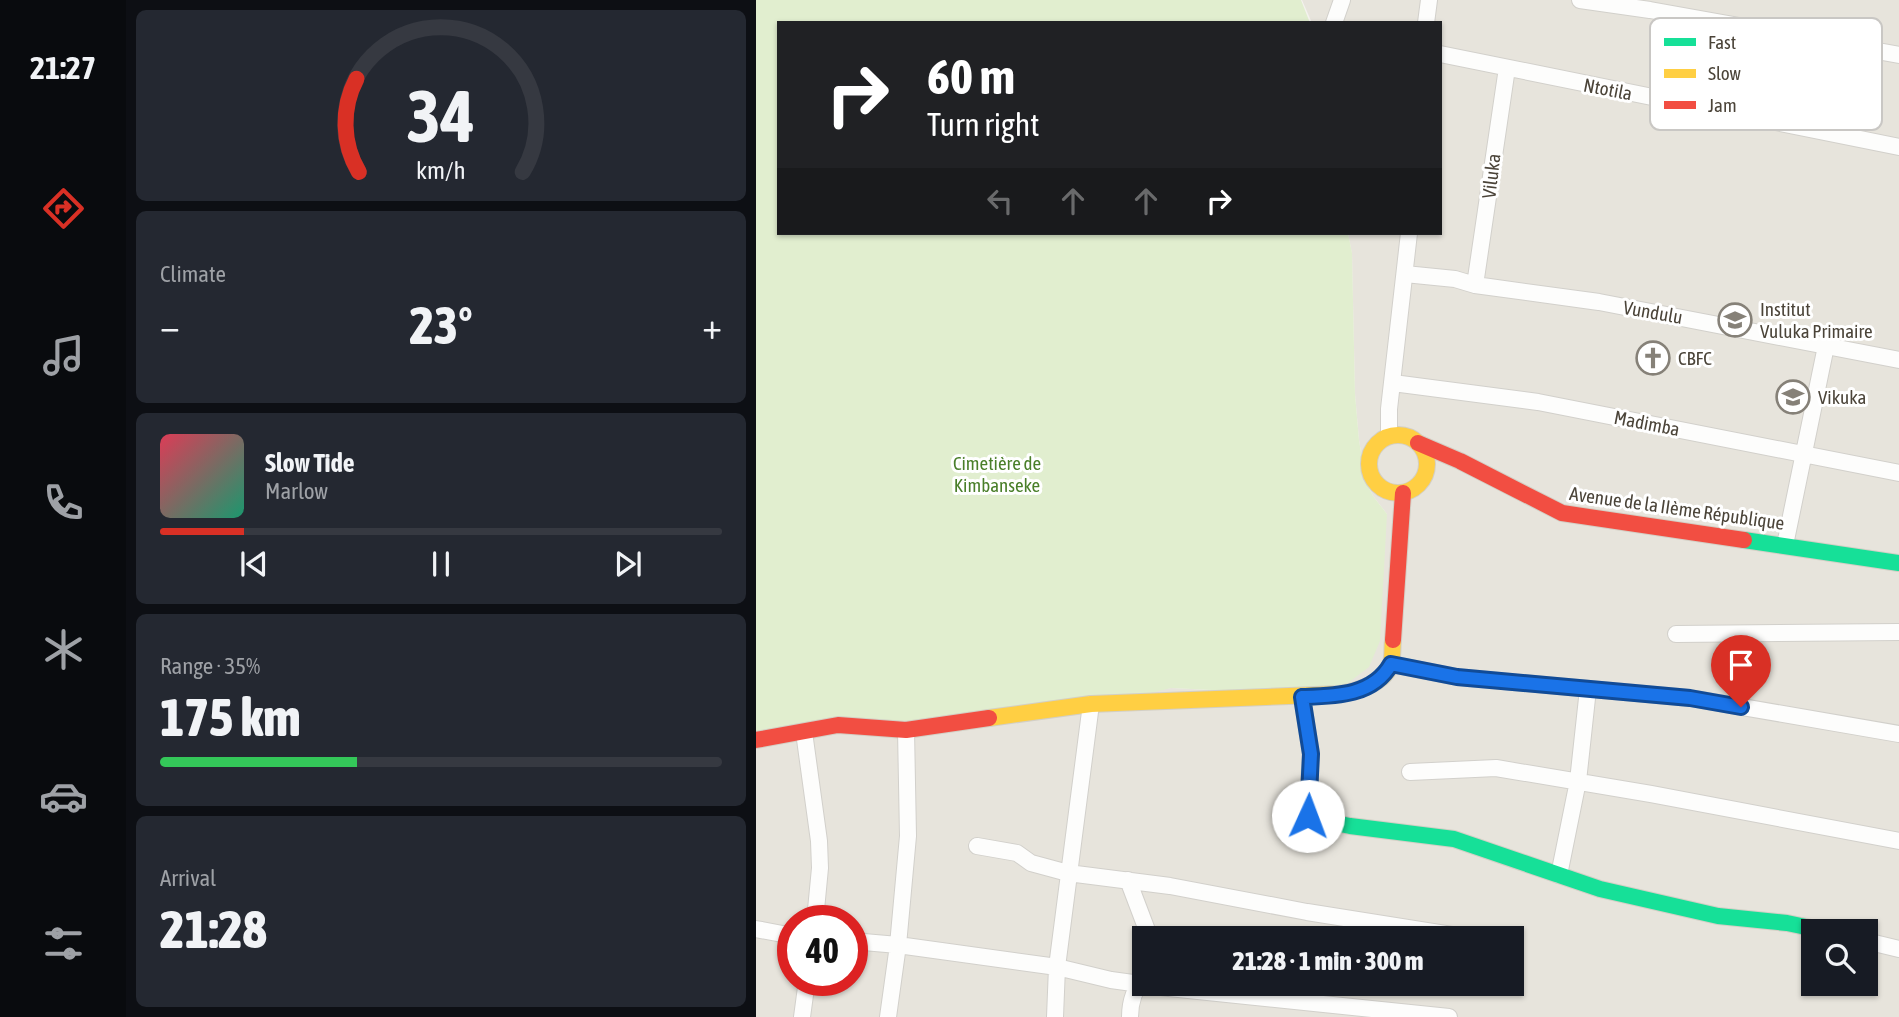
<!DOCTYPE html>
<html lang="en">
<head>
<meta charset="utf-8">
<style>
  body { margin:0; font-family:"Asap Condensed",sans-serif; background:#242831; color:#f1f3f6; height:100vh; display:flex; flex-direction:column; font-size:26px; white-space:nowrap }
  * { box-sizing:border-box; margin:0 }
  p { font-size:23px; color:#9ea1a6 }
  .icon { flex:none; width:38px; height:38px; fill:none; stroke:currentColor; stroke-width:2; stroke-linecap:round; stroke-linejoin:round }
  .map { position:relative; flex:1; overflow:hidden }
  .details { display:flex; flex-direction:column; gap:10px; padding:10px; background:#0d0f14; width:630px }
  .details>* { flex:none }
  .top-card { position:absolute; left:21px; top:21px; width:665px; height:214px; border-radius:0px; box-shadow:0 2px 5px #0004; background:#202124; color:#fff; overflow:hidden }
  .fabs { position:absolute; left:1045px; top:919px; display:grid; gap:14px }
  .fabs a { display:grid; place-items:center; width:77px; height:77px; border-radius:0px; background:#171b24; box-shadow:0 2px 5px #0004; font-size:35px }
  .speed { position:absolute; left:21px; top:905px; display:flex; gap:14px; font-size:35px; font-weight:700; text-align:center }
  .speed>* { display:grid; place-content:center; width:91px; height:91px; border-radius:50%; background:#171b24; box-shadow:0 2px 5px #0004; line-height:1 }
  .speed .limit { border:10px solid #d22; background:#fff; color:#111 }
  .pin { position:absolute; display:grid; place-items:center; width:60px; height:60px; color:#fff; margin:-72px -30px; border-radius:50% 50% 50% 0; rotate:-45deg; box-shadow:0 0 7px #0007 }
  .pin .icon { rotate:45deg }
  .me { position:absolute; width:77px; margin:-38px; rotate:2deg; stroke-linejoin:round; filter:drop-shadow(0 0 5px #0008) }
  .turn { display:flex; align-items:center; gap:24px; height:147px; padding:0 35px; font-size:32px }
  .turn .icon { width:91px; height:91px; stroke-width:2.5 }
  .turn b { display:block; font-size:49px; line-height:60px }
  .lanes { display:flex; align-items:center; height:66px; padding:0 35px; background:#0003; justify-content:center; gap:35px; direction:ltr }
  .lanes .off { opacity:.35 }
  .big { font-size:52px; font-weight:800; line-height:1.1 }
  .details .card { flex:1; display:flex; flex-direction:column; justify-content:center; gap:10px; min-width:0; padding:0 24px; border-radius:10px; background:#242831 }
  .details .dial { align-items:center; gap:0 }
  .dial svg { height:182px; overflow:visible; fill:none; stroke:#363941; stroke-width:7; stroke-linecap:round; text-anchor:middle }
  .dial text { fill:#f1f3f6; stroke:none }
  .song { display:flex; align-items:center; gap:21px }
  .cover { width:84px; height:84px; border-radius:10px; background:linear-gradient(135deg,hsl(350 70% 55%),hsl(160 70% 35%)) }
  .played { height:7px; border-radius:4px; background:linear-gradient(90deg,#d93025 15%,#363941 15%) }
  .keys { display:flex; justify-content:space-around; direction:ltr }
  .heat { display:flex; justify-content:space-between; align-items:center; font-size:38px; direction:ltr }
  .charge { height:10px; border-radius:5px; background:linear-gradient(90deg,#34c759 35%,#363941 0) }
  .trip { position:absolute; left:376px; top:926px; width:392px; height:70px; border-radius:0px; background:#171b24; box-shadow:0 2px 5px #0004; font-weight:800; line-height:70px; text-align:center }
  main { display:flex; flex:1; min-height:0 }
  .tabs { display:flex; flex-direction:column; width:126px; justify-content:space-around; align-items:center; background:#090b0e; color:#9ea1a6 }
  .tabs .icon { width:49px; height:49px }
  .tabs .selected { color:#d93025 }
  .tabs b { font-size:32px; color:#f1f3f6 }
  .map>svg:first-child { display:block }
  .residential { fill:#e7e4dc; fill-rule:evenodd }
  .green { fill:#e1eecf }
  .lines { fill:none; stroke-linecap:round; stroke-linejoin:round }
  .street-casing { stroke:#d2d0cb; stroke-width:18 }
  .fast-casing { stroke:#d3cfc5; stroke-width:18 }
  .slow-casing { stroke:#d3cfc5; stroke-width:18 }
  .jam-casing { stroke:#d3cfc5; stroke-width:18 }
  .street { stroke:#fdfdfc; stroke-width:16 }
  .fast { stroke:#16e098; stroke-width:16 }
  .slow { stroke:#ffcf43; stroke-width:16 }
  .jam { stroke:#f24e42; stroke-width:16 }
  .route-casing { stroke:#114b97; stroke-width:18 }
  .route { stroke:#1a73e8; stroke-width:12 }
  .labels { text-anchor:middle; stroke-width:6; stroke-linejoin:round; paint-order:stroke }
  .street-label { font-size:19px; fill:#4b4439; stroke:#fff }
  .poi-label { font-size:19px; fill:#4b4439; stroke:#fff; text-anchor:start }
  .park-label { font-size:19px; fill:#4a7f2a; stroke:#fff }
  .key { fill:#fff; stroke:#c9c7c4; stroke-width:2 }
  .key-label { font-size:19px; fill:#4b4439 }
</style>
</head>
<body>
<main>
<nav class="tabs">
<b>21:27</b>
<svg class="icon selected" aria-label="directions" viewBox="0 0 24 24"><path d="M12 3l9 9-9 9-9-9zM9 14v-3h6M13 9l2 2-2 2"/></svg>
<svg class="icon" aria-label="music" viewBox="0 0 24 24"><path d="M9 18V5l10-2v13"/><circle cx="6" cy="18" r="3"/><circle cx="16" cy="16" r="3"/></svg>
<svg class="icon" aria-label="phone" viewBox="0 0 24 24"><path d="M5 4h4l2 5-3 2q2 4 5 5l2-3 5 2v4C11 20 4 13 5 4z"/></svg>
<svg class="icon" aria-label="climate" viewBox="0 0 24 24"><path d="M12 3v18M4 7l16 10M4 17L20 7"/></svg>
<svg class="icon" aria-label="car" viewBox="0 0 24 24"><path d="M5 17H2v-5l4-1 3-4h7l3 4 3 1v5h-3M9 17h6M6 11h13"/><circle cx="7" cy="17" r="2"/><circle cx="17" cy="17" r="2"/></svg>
<svg class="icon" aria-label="filters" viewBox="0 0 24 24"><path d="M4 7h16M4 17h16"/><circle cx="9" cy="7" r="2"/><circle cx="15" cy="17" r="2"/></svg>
</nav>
<section class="details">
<div class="card dial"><svg viewBox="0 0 100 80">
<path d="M14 69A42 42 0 1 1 86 69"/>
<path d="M14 69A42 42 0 0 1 13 28" stroke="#d93025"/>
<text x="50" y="56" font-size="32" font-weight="700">34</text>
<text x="50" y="72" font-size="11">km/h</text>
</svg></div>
<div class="card"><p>Climate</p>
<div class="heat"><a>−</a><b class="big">23°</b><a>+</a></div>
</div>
<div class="card">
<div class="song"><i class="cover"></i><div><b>Slow Tide</b><p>Marlow</p></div></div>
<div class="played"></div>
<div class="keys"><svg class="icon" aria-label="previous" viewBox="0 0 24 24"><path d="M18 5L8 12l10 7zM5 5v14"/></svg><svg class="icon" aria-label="pause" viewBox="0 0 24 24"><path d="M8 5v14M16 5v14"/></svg><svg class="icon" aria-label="next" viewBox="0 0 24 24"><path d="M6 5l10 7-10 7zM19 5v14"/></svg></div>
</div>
<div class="card"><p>Range · 35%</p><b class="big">175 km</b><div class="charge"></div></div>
<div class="card"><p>Arrival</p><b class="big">21:28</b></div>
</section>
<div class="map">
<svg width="1143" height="1017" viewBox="0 0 1143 1017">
  <rect width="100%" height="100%" fill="#f4f2ee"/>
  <path class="residential" d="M 546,0 L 1143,0 L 1143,1017 L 0,1017 L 0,739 L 415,688 L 575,696 L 631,514 L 617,496 L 610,482 L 603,440 L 599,394 L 596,254 L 592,233 L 684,233 L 684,23 L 556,23 ZM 37,920 L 96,920 L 96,980 L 37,980 ZM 1057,931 L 1110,931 L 1110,984 L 1057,984 ZM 388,938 L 756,938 L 756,984 L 388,984 Z"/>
  <path class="green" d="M 0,0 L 545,0 L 554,23 L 23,23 L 23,233 L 592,233 L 596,253 L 599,394 L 603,440 L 610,482 L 617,496 L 631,514 L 624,641 L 613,667 L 575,696 L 415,688 L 352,704 L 0,740 Z"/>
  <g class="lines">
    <defs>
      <path id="street" d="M 824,0 L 894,10 L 1143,55
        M 578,23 L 586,0
        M 670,23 L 673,0
        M 684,54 L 1143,147
        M 649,274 L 699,279 L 719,285 L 843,302 L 1143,360
        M 719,285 L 751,68
        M 637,383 L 782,402 L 1143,473
        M 633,436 L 633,409 L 653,233
        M 1029,545 L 1070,346
        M 920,634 L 1143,632
        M 635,664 L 701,677 L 934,698 L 1143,734
        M 48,732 L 63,841 L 64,868 L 59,920
        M 654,772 L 740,768 L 895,794 L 1143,841
        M 221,846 L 261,853 L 275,863 L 312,873 L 414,886 L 551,912 L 702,936
        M 803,875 L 822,781 L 832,689
        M 372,880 L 394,938
        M 0,929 L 37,936
        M 96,941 L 142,945 L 301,967 L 355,980 L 413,988 L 693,1017
        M 1110,941 L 1143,949
        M 46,1017 L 51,980
        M 132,1017 L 142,945 L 152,836 L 150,730
        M 299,1017 L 301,967 L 335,704
        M 374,1017 C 374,1002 378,989 388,978"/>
      <path id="fast" d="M 988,540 L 1143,563
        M 546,697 L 555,754 L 551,810 L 552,816 L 555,818 L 594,826 L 698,839 L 844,889 L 962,916 L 1031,923 L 1069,931"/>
      <path id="slow" d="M613 464a29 29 0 1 1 58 0a29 29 0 1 1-58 0Z
        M 233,718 L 335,704 L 584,694 C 602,691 630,683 635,663 C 637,656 636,647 637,640"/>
      <path id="jam" d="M 662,443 L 704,461 L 806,513 L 988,540
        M 637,640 L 647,493
        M 0,740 L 82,725 L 150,730 L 233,718"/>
    </defs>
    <use href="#street" class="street-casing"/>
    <use href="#fast" class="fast-casing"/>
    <use href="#slow" class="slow-casing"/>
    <use href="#jam" class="jam-casing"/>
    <use href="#street" class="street"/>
    <use href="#fast" class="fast"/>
    <use href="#slow" class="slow"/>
    <use href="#jam" class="jam"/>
  </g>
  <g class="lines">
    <defs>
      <path id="route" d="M 552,816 L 555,754 L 546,697 C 579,696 617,696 635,664 L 701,677 L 934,698 L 985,707"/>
    </defs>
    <use href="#route" class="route-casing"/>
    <use href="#route" class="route"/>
  </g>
  <defs>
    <symbol id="school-ring" viewBox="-11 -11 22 22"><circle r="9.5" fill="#fff" stroke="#868178" stroke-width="1.5"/><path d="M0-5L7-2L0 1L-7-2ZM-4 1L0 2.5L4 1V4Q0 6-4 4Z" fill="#868178"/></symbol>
    <symbol id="church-ring" viewBox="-11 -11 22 22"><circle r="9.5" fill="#fff" stroke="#868178" stroke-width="1.5"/><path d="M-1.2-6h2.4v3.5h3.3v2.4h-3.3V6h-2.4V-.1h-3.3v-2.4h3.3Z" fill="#868178"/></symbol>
  </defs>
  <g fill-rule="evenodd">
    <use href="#school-ring" x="960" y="301" width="38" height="38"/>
    <use href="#church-ring" x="878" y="339" width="38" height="38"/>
    <use href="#school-ring" x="1018" y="378" width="38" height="38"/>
  </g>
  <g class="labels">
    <g class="street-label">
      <text transform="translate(852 89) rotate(11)" y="7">Ntotila</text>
      <text transform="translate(735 176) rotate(-83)" y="7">Viluka</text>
      <text transform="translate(897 312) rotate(10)" y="7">Vundulu</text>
      <text transform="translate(891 423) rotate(11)" y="7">Madimba</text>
      <text transform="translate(921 508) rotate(8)" y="7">Avenue de la IIème République</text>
    </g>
    <g class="poi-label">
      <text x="1004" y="316">Institut<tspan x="1004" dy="22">Vuluka Primaire</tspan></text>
      <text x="922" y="365">CBFC</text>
      <text x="1062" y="404">Vikuka</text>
    </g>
    <g class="park-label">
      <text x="241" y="470">Cimetière de<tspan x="241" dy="22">Kimbanseke</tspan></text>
    </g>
  </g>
  <rect x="894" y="18" width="232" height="112" rx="10" class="key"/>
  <rect x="908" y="38" width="32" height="8" fill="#16e098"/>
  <rect x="908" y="69" width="32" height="9" fill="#ffcf43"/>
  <rect x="908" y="101" width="32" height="8" fill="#f24e42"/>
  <g class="key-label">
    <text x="952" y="49">Fast</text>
    <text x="952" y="80">Slow</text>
    <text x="952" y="112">Jam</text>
  </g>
</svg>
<div class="fabs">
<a><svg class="icon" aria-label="search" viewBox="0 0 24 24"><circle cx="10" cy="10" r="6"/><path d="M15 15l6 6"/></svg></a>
</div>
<div class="speed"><div class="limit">40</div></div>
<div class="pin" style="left:985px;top:707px;background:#d93025"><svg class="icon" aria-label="arrive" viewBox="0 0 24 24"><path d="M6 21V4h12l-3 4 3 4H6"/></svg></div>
<svg class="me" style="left:552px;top:816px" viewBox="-20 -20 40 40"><circle r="19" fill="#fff"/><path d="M0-13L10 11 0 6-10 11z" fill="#1a73e8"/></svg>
<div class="trip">21:28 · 1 min · 300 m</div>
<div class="top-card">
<div class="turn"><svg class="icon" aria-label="right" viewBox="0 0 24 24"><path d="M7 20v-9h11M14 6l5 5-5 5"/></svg><div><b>60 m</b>Turn right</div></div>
<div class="lanes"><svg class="icon off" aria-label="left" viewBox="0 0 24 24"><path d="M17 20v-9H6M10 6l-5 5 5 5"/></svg><svg class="icon off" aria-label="ahead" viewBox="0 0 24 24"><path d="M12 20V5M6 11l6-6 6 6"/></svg><svg class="icon off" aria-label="ahead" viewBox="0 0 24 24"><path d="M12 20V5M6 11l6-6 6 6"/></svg><svg class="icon" aria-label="right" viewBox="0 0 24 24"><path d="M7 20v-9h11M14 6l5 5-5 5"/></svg></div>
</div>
</div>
</main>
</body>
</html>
